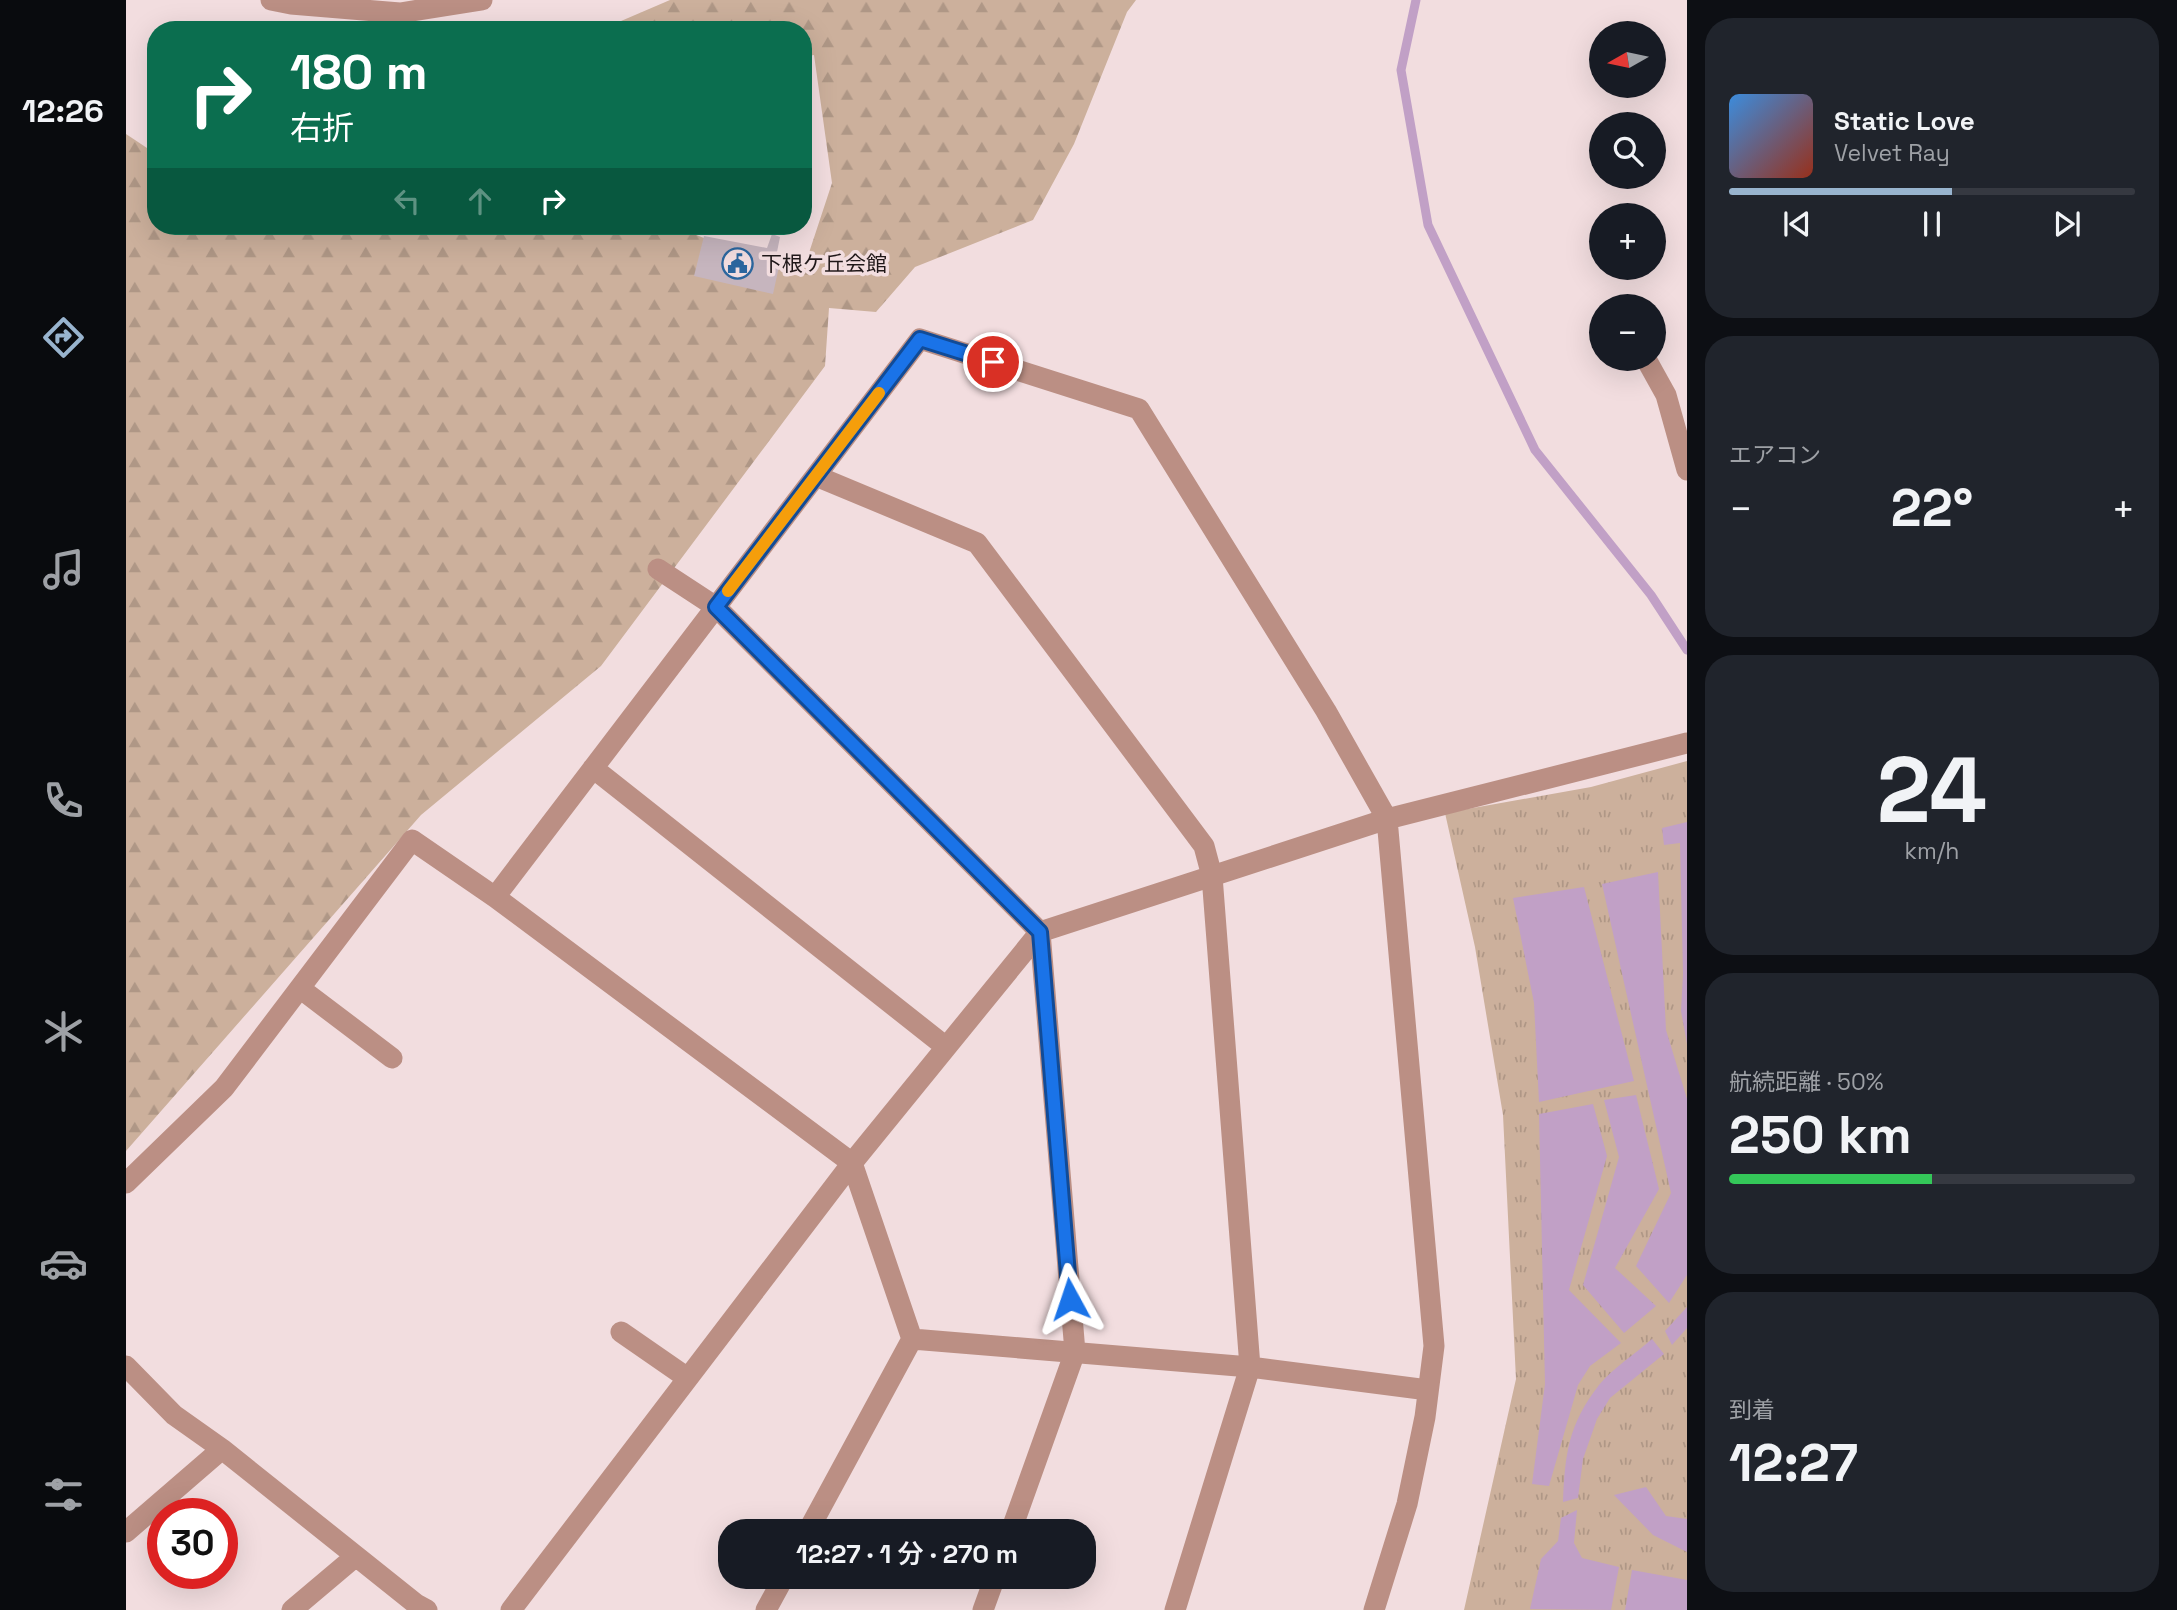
<!DOCTYPE html>
<html lang="ja">
<head>
<meta charset="utf-8">
<style>
  body { margin:0; font-family:"Space Grotesk","Noto Sans JP",sans-serif; background:#20242c; color:#f1f3f6; height:100vh; display:flex; flex-direction:column; font-size:26px; white-space:nowrap }
  * { box-sizing:border-box; margin:0 }
  p { font-size:23px; color:#9ea1a6 }
  .icon { flex:none; width:38px; height:38px; fill:none; stroke:currentColor; stroke-width:2; stroke-linecap:round; stroke-linejoin:round }
  .map { position:relative; flex:1; overflow:hidden }
  .drawer { display:flex; flex-direction:column; gap:18px; padding:18px; background:#0d0f14; width:490px }
  .drawer>* { flex:none }
  .hud { position:absolute; left:21px; top:21px; width:665px; height:214px; border-radius:28px; box-shadow:0 7px 28px #0002; background:#0b6e4f; color:#fff; overflow:hidden }
  .needle { width:46px; rotate:261deg }
  .fabs { position:absolute; left:1463px; top:21px; display:grid; gap:14px }
  .fabs a { display:grid; place-items:center; width:77px; height:77px; border-radius:50%; background:#171b24; box-shadow:0 7px 28px #0002; font-size:35px }
  .speed { position:absolute; left:21px; top:1498px; display:flex; gap:14px; font-size:35px; font-weight:700; text-align:center }
  .speed>* { display:grid; place-content:center; width:91px; height:91px; border-radius:50%; background:#171b24; box-shadow:0 7px 28px #0002; line-height:1 }
  .speed .limit { border:10px solid #d22; background:#fff; color:#111 }
  .pin { position:absolute; display:grid; place-items:center; width:60px; height:60px; color:#fff; margin:-30px; border:4px solid #fff; border-radius:50%; box-shadow:0 2px 7px #0007 }
  .me { position:absolute; width:77px; margin:-38px; rotate:355deg; stroke-linejoin:round; filter:drop-shadow(0 0 5px #0008) }
  .turn { display:flex; align-items:center; gap:24px; height:147px; padding:0 28px; font-size:32px }
  .turn .icon { width:91px; height:91px; stroke-width:2.5 }
  .turn b { display:block; font-size:49px; line-height:60px }
  .lanes { display:flex; align-items:center; height:66px; padding:0 28px; background:#0003; justify-content:center; gap:35px; direction:ltr }
  .lanes .off { opacity:.35 }
  .big { font-size:52px; font-weight:600; line-height:1.1 }
  .drawer .card { flex:1; display:flex; flex-direction:column; justify-content:center; gap:10px; min-width:0; padding:0 24px; border-radius:28px; background:#20242c }
  .drawer .dial { align-items:center; gap:0 }
  .dial b { font-size:91px; line-height:1 }
  .song { display:flex; align-items:center; gap:21px }
  .cover { width:84px; height:84px; border-radius:10px; background:linear-gradient(135deg,hsl(210 70% 55%),hsl(10 70% 35%)) }
  .played { height:7px; border-radius:4px; background:linear-gradient(90deg,#98b4ce 55%,#363941 55%) }
  .keys { display:flex; justify-content:space-around; direction:ltr }
  .heat { display:flex; justify-content:space-between; align-items:center; font-size:38px; direction:ltr }
  .charge { height:10px; border-radius:5px; background:linear-gradient(90deg,#34c759 50%,#363941 0) }
  .trip { position:absolute; left:592px; top:1519px; width:378px; height:70px; border-radius:28px; background:#171b24; box-shadow:0 7px 28px #0002; font-weight:600; line-height:70px; text-align:center }
  main { display:flex; flex:1; min-height:0 }
  .menu { display:flex; flex-direction:column; width:126px; justify-content:space-around; align-items:center; background:#090b0e; color:#9ea1a6 }
  .menu .icon { width:49px; height:49px }
  .menu .selected { color:#98b4ce }
  .menu b { font-size:32px; color:#f1f3f6 }
  .map>svg:first-child { display:block }
  .forest { fill:url(#forest-firs) }
  .park { fill:url(#park-tufts) }
  .water { fill:#c1a0c6 }
  .lines { fill:none; stroke-linecap:round; stroke-linejoin:round }
  .stream { stroke:#c1a0c6; stroke-width:9 }
  .building { fill:#c6b5be }
  .minor { stroke:#bb8f84; stroke-width:21 }
  .route-casing { stroke:#114b97; stroke-width:18 }
  .route { stroke:#1a73e8; stroke-width:12 }
  .slow { stroke:#f59e0b; stroke-width:12 }
  .labels { text-anchor:middle; stroke-width:7; stroke-linejoin:round; paint-order:stroke }
  .poi-label { font-size:21px; fill:#1f1718; stroke:#f2dddf; text-anchor:start }
</style>
</head>
<body>
<main>
<nav class="menu">
<b>12:26</b>
<svg class="icon selected" aria-label="directions" viewBox="0 0 24 24"><path d="M12 3l9 9-9 9-9-9zM9 14v-3h6M13 9l2 2-2 2"/></svg>
<svg class="icon" aria-label="music" viewBox="0 0 24 24"><path d="M9 18V5l10-2v13"/><circle cx="6" cy="18" r="3"/><circle cx="16" cy="16" r="3"/></svg>
<svg class="icon" aria-label="phone" viewBox="0 0 24 24"><path d="M5 4h4l2 5-3 2q2 4 5 5l2-3 5 2v4C11 20 4 13 5 4z"/></svg>
<svg class="icon" aria-label="climate" viewBox="0 0 24 24"><path d="M12 3v18M4 7l16 10M4 17L20 7"/></svg>
<svg class="icon" aria-label="car" viewBox="0 0 24 24"><path d="M5 17H2v-5l4-1 3-4h7l3 4 3 1v5h-3M9 17h6M6 11h13"/><circle cx="7" cy="17" r="2"/><circle cx="17" cy="17" r="2"/></svg>
<svg class="icon" aria-label="filters" viewBox="0 0 24 24"><path d="M4 7h16M4 17h16"/><circle cx="9" cy="7" r="2"/><circle cx="15" cy="17" r="2"/></svg>
</nav>
<div class="map">
<svg width="1561" height="1610" viewBox="0 0 1561 1610">
  <defs>
    <pattern id="forest-firs" width="22" height="20" patternUnits="userSpaceOnUse" patternTransform="scale(1.75)"><rect width="22" height="20" fill="#ccb09c"/><path d="M5 1l3.5 6h-7zM16 11l3.5 6h-7z" fill="#af9786"/></pattern>
    <pattern id="park-tufts" width="24" height="20" patternUnits="userSpaceOnUse" patternTransform="scale(1.75)"><rect width="24" height="20" fill="#ccb09c"/><path d="M3 7l-1-3M5 7V3M7 7l1-3M15 17l-1-3M17 17v-4M19 17l1-3" fill="none" stroke="#af9786"/></pattern>
  </defs>
  <rect width="100%" height="100%" fill="#f2dddf"/>
  <path class="forest" d="M 544,0 L 1010,0 L 1001,12 L 948,144 L 907,220 L 789,267 L 750,312 L 703,308 L 699,366 L 475,666 L 295,815 L 0,1151 L 0,134 L 30,154 L 30,226 L 548,226 L 675,277 L 706,183 L 688,55 L 677,57 L 677,30 L 490,30 L 488,24 Z"/>
  <path class="park" d="M 1561,761 L 1561,1610 L 1338,1610 L 1390,1379 L 1377,1115 L 1349,947 L 1319,813 L 1465,787 Z"/>
  <path class="water" d="M 1561,822 L 1561,1044 L 1555,1011 L 1557,974 L 1554,843 L 1538,845 L 1536,828 Z
    M 1532,872 L 1540,1030 L 1561,1099 L 1561,1275 L 1543,1303 L 1510,1266 L 1545,1193 L 1476,884 Z
    M 1458,887 L 1508,1081 L 1413,1102 L 1408,1003 L 1387,898 Z
    M 1510,1095 L 1533,1189 L 1489,1268 L 1530,1306 L 1498,1333 L 1457,1285 L 1493,1157 L 1478,1100 Z
    M 1467,1104 L 1481,1156 L 1443,1290 L 1495,1343 L 1464,1366 L 1452,1385 L 1423,1486 L 1406,1484 L 1419,1384 L 1413,1114 Z
    M 1561,1307 L 1561,1328 L 1546,1345 L 1539,1331 Z
    M 1526,1339 L 1538,1354 L 1484,1398 L 1471,1419 L 1457,1459 L 1452,1498 L 1437,1502 C 1439,1454 1442,1425 1473,1385 C 1487,1368 1509,1354 1526,1339 Z
    M 1520,1487 L 1540,1516 L 1561,1519 L 1561,1552 L 1527,1535 L 1488,1495 Z
    M 1451,1510 L 1448,1543 L 1456,1558 L 1493,1567 L 1485,1610 L 1404,1609 L 1415,1559 L 1432,1541 L 1435,1518 Z
    M 1506,1570 L 1561,1580 L 1561,1610 L 1499,1610 Z"/>
  <g class="lines">
    <path class="stream" d="M 1290,0 L 1275,70 L 1302,225 L 1409,450 L 1525,595 L 1561,650"/>
  </g>
  <path class="building" d="M 646,234 L 654,237 L 651,252 L 656,253 L 647,294 L 568,276 L 578,236 L 641,248 Z"/>
  <g class="lines">
    <path class="minor" d="M 145,0 L 165,4 L 274,13 L 356,0
      M 1520,359 L 1540,395 L 1561,470
      M 690,476 L 851,543 L 1078,846 L 1086,876 L 1124,1367 L 1049,1610
      M 532,569 L 590,607 L 914,932 L 949,1352 L 885,1531
      M 467,768 L 820,1047
      M 369,897 L 794,339 L 1013,409 L 1200,711 L 1261,819 L 1308,1346 L 1299,1417 L 1281,1504 L 1248,1610
      M 175,989 L 266,1058
      M 0,1183 L 98,1088 L 286,840 L 369,897 L 726,1163 L 786,1339 L 682,1531
      M 495,1332 L 560,1377
      M 786,1339 L 1124,1367 L 1302,1390
      M 0,1366 L 48,1415 L 96,1449 L 290,1604 L 301,1610
      M 0,1532 L 96,1449
      M 166,1610 L 230,1556
      M 385,1610 L 726,1163 L 914,932 L 1261,819 L 1561,743
      M 640,1610 L 658,1577
      M 857,1610 L 869,1577"/>
  </g>
  <g class="lines">
    <defs>
      <path id="route" d="M 867,362 L 794,339 L 590,607 L 914,932 L 944,1299"/>
    </defs>
    <use href="#route" class="route-casing"/>
    <use href="#route" class="route"/>
    <path class="slow" d="M 602,591 L 753,393"/>
  </g>
  <defs>
    <symbol id="civic-ring" viewBox="-11 -11 22 22"><circle r="9.5" fill="#f2dddf" stroke="#2b669e" stroke-width="1.5"/><path d="M-.6-6.5H3V-4.5H.6V-3L4-1V1h2V6H-6V1h2V-1L-.6-3ZM-1.2 2.5V6h2.4V2.5Z" fill="#2b669e"/></symbol>
  </defs>
  <g fill-rule="evenodd">
    <use href="#civic-ring" x="594" y="246" width="35" height="35"/>
  </g>
  <g class="labels">
    <g class="poi-label">
      <text x="635" y="271">下根ケ丘会館</text>
    </g>
  </g>
</svg>
<div class="fabs">
<a><svg class="needle" viewBox="-14 -14 28 28"><path d="M0-13l5 13h-10z" fill="#e53935"/><path d="M0 13l5-13h-10z" fill="#9ea1a6"/></svg></a>
<a><svg class="icon" aria-label="search" viewBox="0 0 24 24"><circle cx="10" cy="10" r="6"/><path d="M15 15l6 6"/></svg></a>
<a>+</a>
<a>−</a>
</div>
<div class="speed"><div class="limit">30</div></div>
<div class="pin" style="left:867px;top:362px;background:#d93025"><svg class="icon" aria-label="arrive" viewBox="0 0 24 24"><path d="M6 21V4h12l-3 4 3 4H6"/></svg></div>
<svg class="me" style="left:944px;top:1299px" viewBox="-20 -20 40 40"><path d="M0-17L14 15 0 8-14 15z" fill="#1a73e8" stroke="#fff" stroke-width="4"/></svg>
<div class="trip">12:27 · 1 分 · 270 m</div>
<div class="hud">
<div class="turn"><svg class="icon" aria-label="right" viewBox="0 0 24 24"><path d="M7 20v-9h11M14 6l5 5-5 5"/></svg><div><b>180 m</b>右折</div></div>
<div class="lanes"><svg class="icon off" aria-label="left" viewBox="0 0 24 24"><path d="M17 20v-9H6M10 6l-5 5 5 5"/></svg><svg class="icon off" aria-label="ahead" viewBox="0 0 24 24"><path d="M12 20V5M6 11l6-6 6 6"/></svg><svg class="icon" aria-label="right" viewBox="0 0 24 24"><path d="M7 20v-9h11M14 6l5 5-5 5"/></svg></div>
</div>
</div>
<section class="drawer">
<div class="card">
<div class="song"><i class="cover"></i><div><b>Static Love</b><p>Velvet Ray</p></div></div>
<div class="played"></div>
<div class="keys"><svg class="icon" aria-label="previous" viewBox="0 0 24 24"><path d="M18 5L8 12l10 7zM5 5v14"/></svg><svg class="icon" aria-label="pause" viewBox="0 0 24 24"><path d="M8 5v14M16 5v14"/></svg><svg class="icon" aria-label="next" viewBox="0 0 24 24"><path d="M6 5l10 7-10 7zM19 5v14"/></svg></div>
</div>
<div class="card"><p>エアコン</p>
<div class="heat"><a>−</a><b class="big">22°</b><a>+</a></div>
</div>
<div class="card dial"><b>24</b><p>km/h</p></div>
<div class="card"><p>航続距離 · 50%</p><b class="big">250 km</b><div class="charge"></div></div>
<div class="card"><p>到着</p><b class="big">12:27</b></div>
</section>
</main>
</body>
</html>
